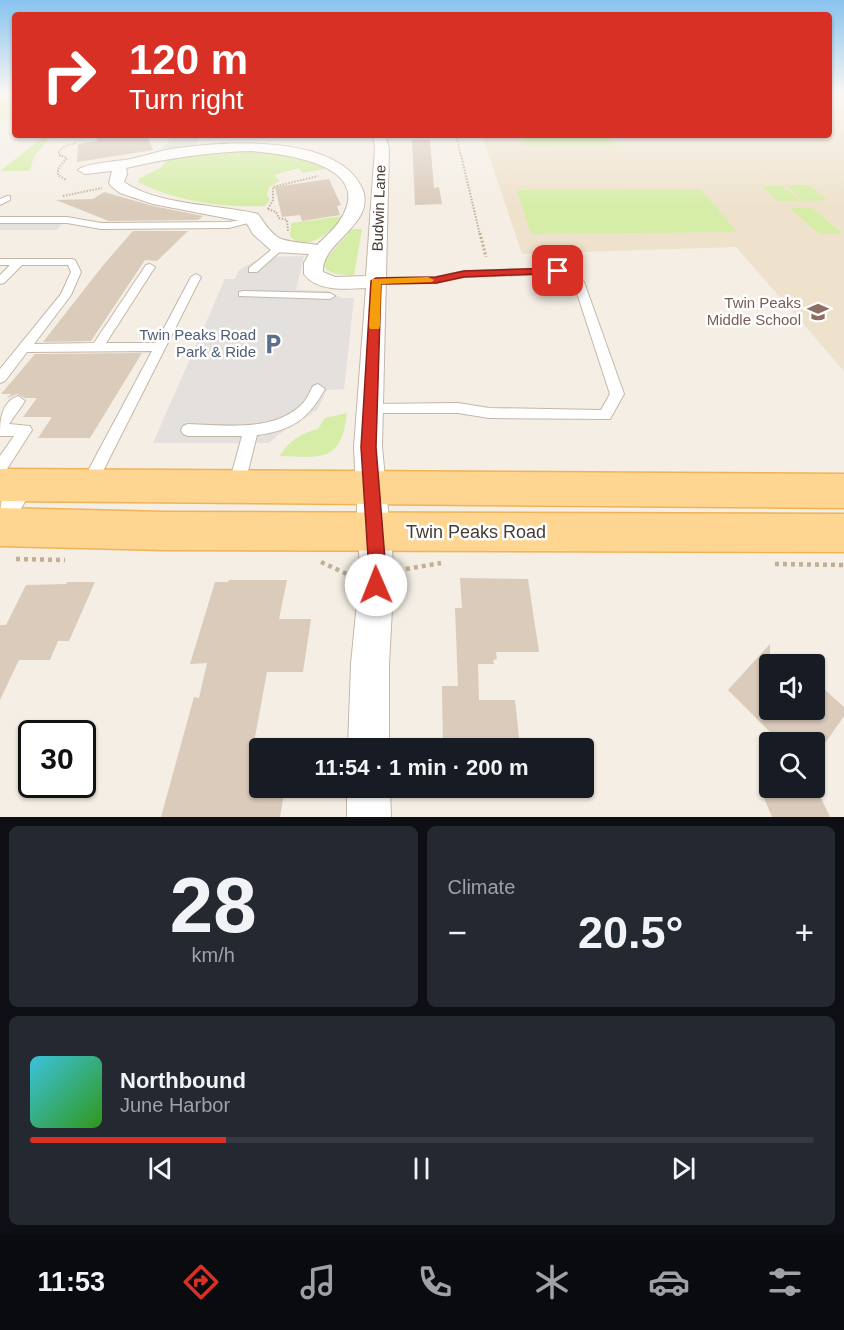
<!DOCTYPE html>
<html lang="en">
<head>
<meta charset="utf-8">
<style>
  body { margin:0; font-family:Arial,sans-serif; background:#242831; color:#f1f3f6; height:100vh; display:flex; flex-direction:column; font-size:22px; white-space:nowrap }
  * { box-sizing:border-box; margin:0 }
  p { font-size:20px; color:#9ea1a6 }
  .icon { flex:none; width:33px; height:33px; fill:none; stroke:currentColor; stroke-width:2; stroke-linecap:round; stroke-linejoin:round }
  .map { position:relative; height:817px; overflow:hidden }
  .sheet { display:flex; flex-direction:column; gap:9px; padding:9px; background:#0d0f14; flex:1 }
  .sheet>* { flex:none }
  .guide { position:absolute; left:12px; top:12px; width:820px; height:126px; border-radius:6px; box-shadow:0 2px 4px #0004; background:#d93025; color:#fff; overflow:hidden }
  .controls { position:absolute; left:759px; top:654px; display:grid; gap:12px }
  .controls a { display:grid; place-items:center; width:66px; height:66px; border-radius:6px; background:#171b24; box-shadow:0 2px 4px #0004; font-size:30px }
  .speed { position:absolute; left:18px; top:720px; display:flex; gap:12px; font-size:30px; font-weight:700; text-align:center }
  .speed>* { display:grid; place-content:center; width:78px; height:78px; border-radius:50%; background:#171b24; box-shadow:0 2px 4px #0004; line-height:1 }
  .speed .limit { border:3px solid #111; border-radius:9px; background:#fff; color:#111 }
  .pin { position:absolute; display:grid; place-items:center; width:51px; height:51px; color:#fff; margin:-26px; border-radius:12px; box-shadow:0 3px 9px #0006 }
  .me { position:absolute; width:66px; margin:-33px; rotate:359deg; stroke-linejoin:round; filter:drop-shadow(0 0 4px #0008) }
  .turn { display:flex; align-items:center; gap:21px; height:126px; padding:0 18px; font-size:27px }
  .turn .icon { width:78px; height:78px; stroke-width:2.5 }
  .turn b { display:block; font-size:42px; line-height:51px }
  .big { font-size:45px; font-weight:700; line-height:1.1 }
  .sheet .widget { flex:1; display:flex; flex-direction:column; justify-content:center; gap:9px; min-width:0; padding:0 21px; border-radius:9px; background:#242831 }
  .sheet .dial { align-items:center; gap:0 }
  .dial b { font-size:78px; line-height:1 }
  .song { display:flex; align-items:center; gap:18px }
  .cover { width:72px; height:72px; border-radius:9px; background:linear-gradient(135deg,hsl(190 70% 55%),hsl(110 70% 35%)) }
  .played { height:6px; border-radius:3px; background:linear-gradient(90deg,#d93025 25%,#363941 25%) }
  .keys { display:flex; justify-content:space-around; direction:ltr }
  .heat { display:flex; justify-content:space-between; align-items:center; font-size:33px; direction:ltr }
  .sheet .tiles { flex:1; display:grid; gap:9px; grid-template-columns:1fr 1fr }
  .widget:last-child { grid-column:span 2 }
  .trip { position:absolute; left:249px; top:738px; width:345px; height:60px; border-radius:6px; background:#171b24; box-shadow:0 2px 4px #0004; font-weight:700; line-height:60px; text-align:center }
  .tabs { display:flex; height:96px; justify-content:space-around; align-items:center; background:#090b0e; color:#9ea1a6 }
  .tabs .icon { width:42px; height:42px }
  .tabs .on { color:#d93025 }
  .tabs b { font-size:27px; color:#f1f3f6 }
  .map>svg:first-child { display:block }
  .education { fill:#efe2cc }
  .green { fill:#d5eda7 }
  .parking { fill:#e4e0dd }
  .building { fill:#dacbbb }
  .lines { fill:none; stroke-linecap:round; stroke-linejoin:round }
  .lane-casing { stroke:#c4b7a8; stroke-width:2 }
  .street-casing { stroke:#c4b7a8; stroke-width:2 }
  .primary-casing { stroke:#f1b355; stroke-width:3 }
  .path-far3 { stroke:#c4af95; stroke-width:1.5; stroke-dasharray:1.5 1.5; stroke-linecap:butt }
  .path-far2 { stroke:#c4af95; stroke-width:2; stroke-dasharray:1.5 1.5; stroke-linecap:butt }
  .path-far1 { stroke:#c4af95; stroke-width:3; stroke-dasharray:2 2; stroke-linecap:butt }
  .path { stroke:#c4af95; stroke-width:4.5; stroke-dasharray:4 4; stroke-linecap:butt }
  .lane { fill:#fff; fill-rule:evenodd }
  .street { fill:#fff; fill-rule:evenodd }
  .primary { fill:#ffd592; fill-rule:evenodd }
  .route { fill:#d93025; stroke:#8d1f18; stroke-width:1.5 }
  .slow { fill:#f59e0b }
  .labels { text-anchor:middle; stroke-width:5; stroke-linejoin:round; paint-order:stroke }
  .street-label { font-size:15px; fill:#473d33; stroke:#fff }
  .education-label { font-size:15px; fill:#785e54; stroke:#fff; text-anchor:end }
  .service-label { font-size:15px; fill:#4e5e75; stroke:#fff; text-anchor:end }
  .near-street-label { font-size:18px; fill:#473d33; stroke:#fff }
</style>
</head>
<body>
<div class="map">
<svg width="844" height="817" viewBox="0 0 844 817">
  <rect width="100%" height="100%" fill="#f4eee4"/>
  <path class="education" d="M 830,94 L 844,94 L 844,371 L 736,247 L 522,254 L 482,135 L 830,135 Z"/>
  <path class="green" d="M 0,94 L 15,94 L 15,118 L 0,120 Z
    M 46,135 L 52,135 L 35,155 L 29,171 L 0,171 Z
    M 520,135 L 607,135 L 614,145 L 524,146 Z
    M 252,150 L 291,154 L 330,168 L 303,173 L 299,168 L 274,175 L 280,181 L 269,187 L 267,195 L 270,200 L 265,206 C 223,208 176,201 138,182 L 140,178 L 160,168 L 171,157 Z
    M 786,185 L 809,185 L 827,200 L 804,201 Z
    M 761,186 L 783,186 L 801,201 L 778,201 Z
    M 700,189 L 737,232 L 531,234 L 517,190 Z
    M 790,208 L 812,208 L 843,234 L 819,234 Z
    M 344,216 C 333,229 308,255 290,236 L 291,223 Z
    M 352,229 L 362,229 L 354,275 C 343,275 329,275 323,265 L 325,260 Z
    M 347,413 C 341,461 325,458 280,456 C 288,441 302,433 318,429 L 325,418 Z"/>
  <path class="parking" d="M 173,135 L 201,135 L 195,146 L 162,150 Z
    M 0,223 L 63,223 L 56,230 L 0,230 Z
    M 304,256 L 296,290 L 328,291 L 341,298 L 354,298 L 344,389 L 327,390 L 317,410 L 279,434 L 269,443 L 153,443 L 225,279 L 235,279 L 239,270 L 262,257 Z"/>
  <path class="building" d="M 96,135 L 147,135 L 153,150 L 77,162 L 78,144 L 97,141 Z
    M 412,140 L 430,140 L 434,188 L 439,187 L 442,204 L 415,205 Z
    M 329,179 L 341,205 L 337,206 L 340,215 L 302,221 L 300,215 L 282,217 L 275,187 Z
    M 104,192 L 153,206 L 203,216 L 198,220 L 109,221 L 56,200 L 93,199 Z
    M 133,231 L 188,231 L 157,261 L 145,260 L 91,341 L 43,342 L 105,263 Z
    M 142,353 L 90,438 L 38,438 L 52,417 L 23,417 L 37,398 L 25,398 L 17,394 L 7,398 L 11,394 L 1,394 L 35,354 Z
    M 460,578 L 528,579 L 539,652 L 496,652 L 497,659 L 493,660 L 494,664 L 478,664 L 479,700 L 515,700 L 520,748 L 443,748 L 442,686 L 458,686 L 455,608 L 462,608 Z
    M 229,580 L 287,580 L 279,619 L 311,619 L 303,672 L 267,672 L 252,753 L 260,753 L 260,788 L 285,788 L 280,817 L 161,817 L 194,697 L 199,698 L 207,663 L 190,664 L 215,582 L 228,582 Z
    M 67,582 L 95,582 L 69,641 L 58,641 L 50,660 L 19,660 L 0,700 L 0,625 L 6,625 L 26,585 L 66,584 Z
    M 770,644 L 770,710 L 814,710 L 814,680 L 844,707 L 844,716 L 826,742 L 799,742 L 789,732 L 780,742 L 728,690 Z
    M 819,794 L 830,817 L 772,817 L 764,798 Z"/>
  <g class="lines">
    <defs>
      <path id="lane" d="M 7,196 L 10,196 L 10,200 L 0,205 L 0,199 Z
        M 0,217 L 67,217 L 101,223 L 229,222 L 252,218 L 256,221 L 229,228 L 101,229 L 67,223 L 0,223 Z
        M 276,246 L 284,248 L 257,272 L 249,272 L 249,268 Z
        M 0,259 L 72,259 L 75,260 L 81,272 L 71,295 L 34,344 L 94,343 L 146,265 L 150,264 L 155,267 L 106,343 L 156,343 L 191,277 L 196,274 L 201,277 L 94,489 L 89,491 L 84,489 L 81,484 L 152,351 L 27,352 L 5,381 L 0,383 L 0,369 L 61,294 L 71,272 L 68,265 L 22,265 L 4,283 L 0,284 L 0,275 L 10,265 L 0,265 Z
        M 558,268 L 584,282 L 624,394 L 610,419 L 489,418 L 458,413 L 366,413 L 364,409 L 366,405 L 371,404 L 458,403 L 489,408 L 601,410 L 610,394 L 574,284 L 556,274 L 464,277 L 436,283 L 376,284 L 371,281 L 376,278 L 436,277 L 464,271 Z
        M 243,291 L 330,293 L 335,296 L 330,299 L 239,296 L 239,292 Z
        M 318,384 L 325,389 C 308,419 292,431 257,435 L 244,487 L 241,492 L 236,494 L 231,492 L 228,487 L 242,436 L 188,436 L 183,434 L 181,430 L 183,426 L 188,424 C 224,425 277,433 304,402 C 308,397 310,391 313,386 Z
        M 18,396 L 25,401 L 9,424 L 30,426 L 32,430 L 5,472 L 0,474 L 0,456 L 14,436 L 0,436 C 0,421 1,402 18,396 Z"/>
      <path id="street" d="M 373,135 L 385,135 L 389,148 L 382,447 L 394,572 L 389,664 L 389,748 L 348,748 L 351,664 L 360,572 L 354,447 L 366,288 C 346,289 317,292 304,274 L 304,263 L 309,254 L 273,252 L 253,234 L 246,222 L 153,204 L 120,193 L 111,186 L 109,183 L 112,171 L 85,174 L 78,170 C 83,164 116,161 125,160 C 143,157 160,150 178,148 C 226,141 335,135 361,186 C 380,223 320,242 323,272 L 335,277 L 366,276 L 375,148 ZM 252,151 C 284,154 373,164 342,217 C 336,228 326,236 317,245 C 282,239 279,246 258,214 C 217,204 159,206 124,182 L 127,174 L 126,168 C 169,158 208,152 252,151 Z
        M 19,472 L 29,476 L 34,485 L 11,527 L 0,531 C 0,509 0,481 19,472 Z
        M 347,788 L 390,788 L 391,817 L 347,817 Z"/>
      <path id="primary" d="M 0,469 L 844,474 L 844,508 L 0,501 Z
        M 0,508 L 165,512 L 844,514 L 844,552 L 165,550 L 0,546 Z"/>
    </defs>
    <use href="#lane" class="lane-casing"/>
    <use href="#street" class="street-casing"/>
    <use href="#primary" class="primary-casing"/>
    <path class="path-far3" d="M 0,106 L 15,102
      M 456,135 L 461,156
      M 61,156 L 58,152 L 65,146 L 76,143"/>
    <path class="path-far2" d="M 59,155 L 67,158 L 58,169 L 58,175 L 66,180
      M 461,155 L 480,235
      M 63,196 L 102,188
      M 268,209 L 276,212 L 279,218 L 287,220 L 288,231
      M 268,209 L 273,200 L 273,187 L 318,176"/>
    <path class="path-far1" d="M 480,233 L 486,257"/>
    <path class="path" d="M 16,559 L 65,560
      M 321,562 L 347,574
      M 775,564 L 844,565
      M 406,569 L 441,563"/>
    <use href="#lane" class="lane"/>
    <use href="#street" class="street"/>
    <use href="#primary" class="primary"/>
  </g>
  <linearGradient id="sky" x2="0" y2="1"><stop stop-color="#88c3ef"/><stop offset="0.45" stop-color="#faf7f3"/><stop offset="1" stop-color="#faf7f3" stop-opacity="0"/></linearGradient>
  <rect width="844" height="208" fill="url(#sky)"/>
  <path class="route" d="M 558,268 L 563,271 L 562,273 L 464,277 L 436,283 L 381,284 L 376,447 L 386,572 L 382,591 L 376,594 L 370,591 L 367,585 L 369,572 L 361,447 L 371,281 L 376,278 L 436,277 L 464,271 Z"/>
  <path class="slow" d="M 428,277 L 434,280 L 432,282 L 381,284 L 380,326 L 379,329 L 370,329 L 369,326 L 372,279 Z"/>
  <defs>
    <symbol id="school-bare" viewBox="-9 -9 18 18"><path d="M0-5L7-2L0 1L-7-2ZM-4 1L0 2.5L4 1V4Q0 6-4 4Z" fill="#8d6e63" stroke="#fff" stroke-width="2.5" paint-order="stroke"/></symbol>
    <symbol id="parking-bare" viewBox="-9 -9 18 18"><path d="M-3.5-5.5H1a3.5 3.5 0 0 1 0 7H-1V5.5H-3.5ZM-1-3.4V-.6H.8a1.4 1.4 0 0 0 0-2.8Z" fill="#5c6f8a" stroke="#fff" stroke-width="2.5" paint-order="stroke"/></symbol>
  </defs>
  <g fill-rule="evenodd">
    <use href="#school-bare" x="803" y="297" width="30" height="30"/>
    <use href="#parking-bare" x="258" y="329" width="30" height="30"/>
  </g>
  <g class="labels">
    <g class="street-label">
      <text transform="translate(379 208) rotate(-88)" y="5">Budwin Lane</text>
    </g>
    <g class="education-label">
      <text x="801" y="308">Twin Peaks<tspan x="801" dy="17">Middle School</tspan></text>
    </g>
    <g class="service-label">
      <text x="256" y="340">Twin Peaks Road<tspan x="256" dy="17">Park &amp; Ride</tspan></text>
    </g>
    <g class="near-street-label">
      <text x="476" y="538">Twin Peaks Road</text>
    </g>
  </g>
</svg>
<div class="controls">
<a><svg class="icon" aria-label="sound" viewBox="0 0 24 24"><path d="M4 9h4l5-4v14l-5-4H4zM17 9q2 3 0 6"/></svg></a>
<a><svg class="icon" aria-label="search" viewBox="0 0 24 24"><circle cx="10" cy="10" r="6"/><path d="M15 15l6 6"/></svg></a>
</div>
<div class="speed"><div class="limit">30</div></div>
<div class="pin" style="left:558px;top:271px;background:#d93025"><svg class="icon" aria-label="arrive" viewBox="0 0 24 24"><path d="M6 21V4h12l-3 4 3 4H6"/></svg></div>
<svg class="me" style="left:376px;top:585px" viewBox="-20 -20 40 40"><circle r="19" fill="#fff"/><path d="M0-13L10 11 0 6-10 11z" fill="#d93025"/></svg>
<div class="trip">11:54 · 1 min · 200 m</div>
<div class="guide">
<div class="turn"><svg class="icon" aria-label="right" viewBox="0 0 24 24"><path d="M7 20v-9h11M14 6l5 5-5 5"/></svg><div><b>120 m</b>Turn right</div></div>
</div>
</div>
<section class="sheet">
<div class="tiles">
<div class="widget dial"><b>28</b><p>km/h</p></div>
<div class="widget"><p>Climate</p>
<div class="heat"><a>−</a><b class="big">20.5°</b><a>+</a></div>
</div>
<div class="widget">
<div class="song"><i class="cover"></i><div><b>Northbound</b><p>June Harbor</p></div></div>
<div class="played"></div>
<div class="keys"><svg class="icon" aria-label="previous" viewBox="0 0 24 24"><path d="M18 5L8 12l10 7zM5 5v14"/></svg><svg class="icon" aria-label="pause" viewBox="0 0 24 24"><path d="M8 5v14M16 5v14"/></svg><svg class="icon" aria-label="next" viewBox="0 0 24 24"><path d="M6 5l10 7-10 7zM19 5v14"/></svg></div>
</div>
</div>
</section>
<nav class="tabs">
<b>11:53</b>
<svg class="icon on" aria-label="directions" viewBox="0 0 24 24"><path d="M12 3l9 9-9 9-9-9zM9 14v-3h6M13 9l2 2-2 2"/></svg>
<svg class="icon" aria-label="music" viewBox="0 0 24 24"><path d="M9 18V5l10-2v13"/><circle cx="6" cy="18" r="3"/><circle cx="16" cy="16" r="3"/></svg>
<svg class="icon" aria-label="phone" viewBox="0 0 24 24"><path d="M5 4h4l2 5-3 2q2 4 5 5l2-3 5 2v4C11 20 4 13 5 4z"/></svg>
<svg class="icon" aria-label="climate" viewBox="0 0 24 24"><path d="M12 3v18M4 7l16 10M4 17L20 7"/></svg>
<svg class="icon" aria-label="car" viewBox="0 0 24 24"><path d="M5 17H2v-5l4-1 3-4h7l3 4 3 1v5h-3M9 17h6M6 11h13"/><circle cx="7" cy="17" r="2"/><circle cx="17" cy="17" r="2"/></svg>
<svg class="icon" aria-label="filters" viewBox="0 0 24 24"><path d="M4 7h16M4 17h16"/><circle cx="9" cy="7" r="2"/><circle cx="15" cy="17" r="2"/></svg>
</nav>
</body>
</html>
